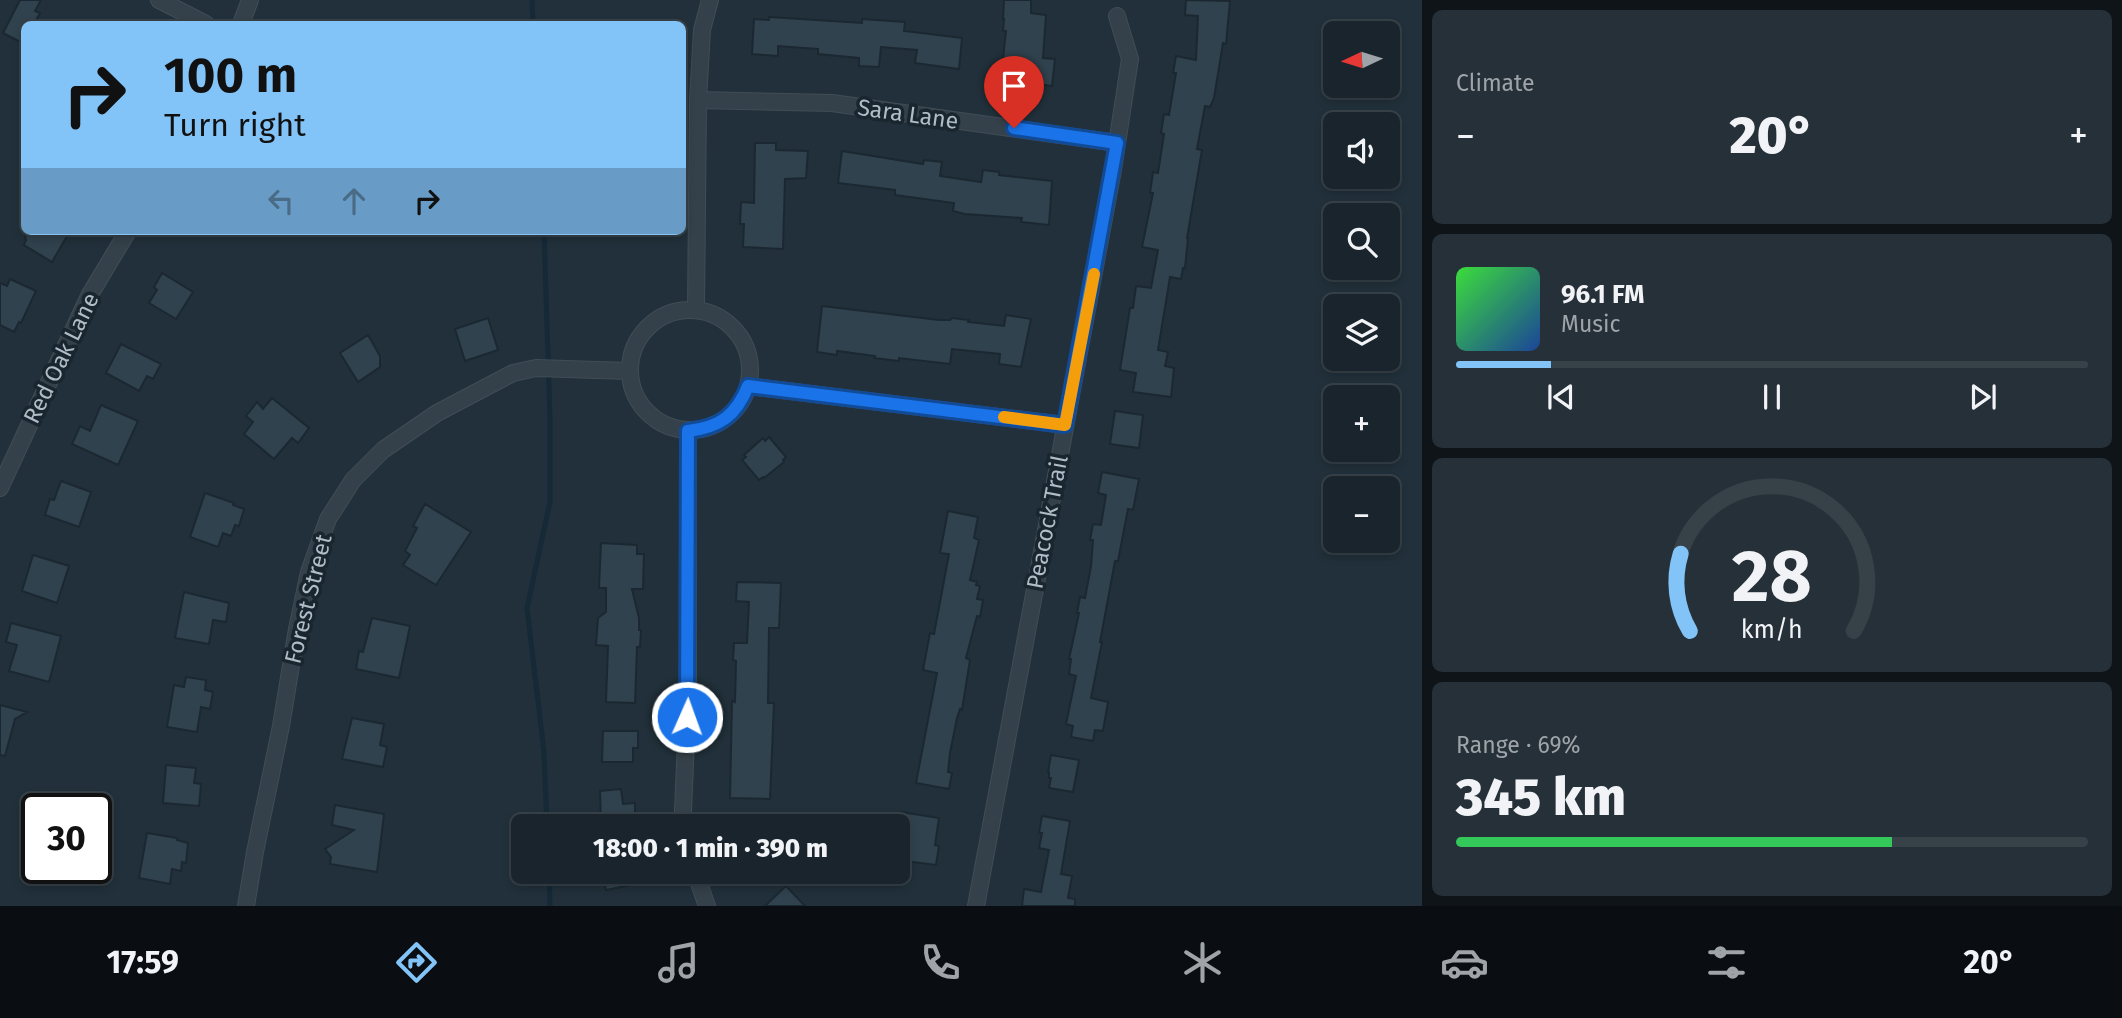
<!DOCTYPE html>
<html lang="en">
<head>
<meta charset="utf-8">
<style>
  body { margin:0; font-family:"Fira Sans",sans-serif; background:#263038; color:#f1f3f6; height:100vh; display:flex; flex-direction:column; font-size:26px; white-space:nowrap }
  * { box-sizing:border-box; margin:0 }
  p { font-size:23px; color:#9fa4a9 }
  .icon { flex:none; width:38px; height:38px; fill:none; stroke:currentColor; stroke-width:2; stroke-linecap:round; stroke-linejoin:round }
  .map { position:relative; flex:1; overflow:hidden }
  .side { display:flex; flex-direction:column; gap:10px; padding:10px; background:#0e1418; width:700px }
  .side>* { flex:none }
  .banner { position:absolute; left:21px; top:21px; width:665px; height:214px; border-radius:10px; box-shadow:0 4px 10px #0003,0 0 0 2px #374148; background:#83c4f8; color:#111; overflow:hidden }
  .needle { width:46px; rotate:266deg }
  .controls { position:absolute; left:1323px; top:21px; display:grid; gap:14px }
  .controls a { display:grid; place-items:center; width:77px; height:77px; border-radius:10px; background:#19242c; box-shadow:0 4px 10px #0003,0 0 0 2px #374148; font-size:35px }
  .speed { position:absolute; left:21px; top:793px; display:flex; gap:14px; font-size:35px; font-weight:700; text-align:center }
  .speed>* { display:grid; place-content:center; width:91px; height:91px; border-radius:50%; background:#19242c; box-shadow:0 4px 10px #0003,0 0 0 2px #374148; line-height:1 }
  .speed .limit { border:4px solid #111; border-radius:10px; background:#fff; color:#111 }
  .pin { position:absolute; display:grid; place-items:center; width:60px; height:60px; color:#fff; margin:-72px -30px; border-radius:50% 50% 50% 0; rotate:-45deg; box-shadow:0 0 7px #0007 }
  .pin .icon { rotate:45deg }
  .me { position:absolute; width:77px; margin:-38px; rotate:2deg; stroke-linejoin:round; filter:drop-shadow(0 0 5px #0008) }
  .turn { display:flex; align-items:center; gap:24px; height:147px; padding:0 28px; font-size:32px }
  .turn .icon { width:91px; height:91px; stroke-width:2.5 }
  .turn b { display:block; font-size:49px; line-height:60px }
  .lanes { display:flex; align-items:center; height:66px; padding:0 28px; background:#0003; justify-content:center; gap:35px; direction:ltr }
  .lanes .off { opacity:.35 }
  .big { font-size:52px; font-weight:800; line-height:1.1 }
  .side .card { flex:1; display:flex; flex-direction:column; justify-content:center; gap:10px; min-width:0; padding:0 24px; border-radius:10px; background:#263038 }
  .side .dial { align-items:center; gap:0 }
  .dial svg { height:182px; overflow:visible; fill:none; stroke:#374148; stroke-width:7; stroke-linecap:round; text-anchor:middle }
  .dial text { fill:#f1f3f6; stroke:none }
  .song { display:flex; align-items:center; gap:21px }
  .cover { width:84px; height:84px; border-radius:10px; background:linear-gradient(135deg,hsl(120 70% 55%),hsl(220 70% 35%)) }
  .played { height:7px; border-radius:4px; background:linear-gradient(90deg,#83c4f8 15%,#374148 15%) }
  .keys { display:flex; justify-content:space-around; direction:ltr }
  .heat { display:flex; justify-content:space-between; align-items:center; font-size:38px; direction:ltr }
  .charge { height:10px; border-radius:5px; background:linear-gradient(90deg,#34c759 69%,#374148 0) }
  .trip { position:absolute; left:511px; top:814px; width:399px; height:70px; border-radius:10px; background:#19242c; box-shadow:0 4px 10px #0003,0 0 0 2px #374148; font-weight:800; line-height:70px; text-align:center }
  .tabs { display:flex; height:112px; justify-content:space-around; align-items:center; background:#0a0e12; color:#9fa4a9 }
  .tabs .icon { width:49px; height:49px }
  .tabs .current { color:#83c4f8 }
  .tabs b { font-size:32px; color:#f1f3f6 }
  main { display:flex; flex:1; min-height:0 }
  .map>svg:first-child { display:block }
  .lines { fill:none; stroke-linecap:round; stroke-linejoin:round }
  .stream { stroke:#152937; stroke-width:5 }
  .building { fill:#30424e; stroke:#1c2831; stroke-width:2 }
  .street-casing { stroke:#414d56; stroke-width:18 }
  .street { stroke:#35414a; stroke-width:16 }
  .route-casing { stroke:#114b97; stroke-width:18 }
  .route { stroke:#1a73e8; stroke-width:12 }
  .slow { stroke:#f59e0b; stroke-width:12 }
  .labels { text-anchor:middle; stroke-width:7; stroke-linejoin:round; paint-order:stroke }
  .street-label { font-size:23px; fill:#b0bcc6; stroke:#1a262f }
</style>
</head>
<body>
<main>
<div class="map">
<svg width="1422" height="906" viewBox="0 0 1422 906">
  <rect width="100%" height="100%" fill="#21303a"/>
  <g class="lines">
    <path class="stream" d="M 532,0 L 533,24
      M 544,231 L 550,419 L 550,502 L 527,608 L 544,752 L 547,826
      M 549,872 L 550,906"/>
  </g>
  <path class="building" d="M 20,0 L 41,0 L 35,11 L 40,13 L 34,24 L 24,24 L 24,44 L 3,33 Z
    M 1004,0 L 1031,0 L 1031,13 L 1046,15 L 1043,58 L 1055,59 L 1052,86 L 1030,83 L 1030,80 L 1001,77 L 1006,31 L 1003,31 L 1004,19 L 1003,19 Z
    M 1186,0 L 1230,1 L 1226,44 L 1223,43 L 1214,98 L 1210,107 L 1205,106 L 1197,149 L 1202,150 L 1187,238 L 1188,238 L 1185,268 L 1183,268 L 1181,279 L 1170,277 L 1158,350 L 1168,352 L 1165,366 L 1174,368 L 1171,397 L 1133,392 L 1136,373 L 1120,370 L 1130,308 L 1133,308 L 1136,286 L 1151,288 L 1158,250 L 1142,247 L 1153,193 L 1150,193 L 1153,172 L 1158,173 L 1164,134 L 1161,133 L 1164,114 L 1169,115 L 1176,73 L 1173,73 L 1176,56 L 1196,60 L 1198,16 L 1185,15 Z
    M 769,17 L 862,23 L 862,19 L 905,22 L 904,31 L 962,38 L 959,69 L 915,63 L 917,50 L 881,47 L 879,67 L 859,66 L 859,58 L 818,54 L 818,49 L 778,46 L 778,56 L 752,54 L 754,19 L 769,20 Z
    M 755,143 L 776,143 L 776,150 L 808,151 L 806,178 L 785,179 L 783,249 L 743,247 L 744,224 L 740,224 L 741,202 L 754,203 Z
    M 842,151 L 923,164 L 924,160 L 942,162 L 940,176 L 981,182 L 983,170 L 999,172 L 999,175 L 1052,181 L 1049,225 L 1021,222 L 1022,218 L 965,214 L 953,211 L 954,203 L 895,195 L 895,190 L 838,183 Z
    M 32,231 L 70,231 L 52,262 L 24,245 L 26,240 L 25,236 L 30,235 Z
    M 162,273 L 193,292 L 176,319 L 149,303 L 157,290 L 154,287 Z
    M 10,279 L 36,291 L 21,323 L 19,322 L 14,332 L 0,325 L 0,283 L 7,286 Z
    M 822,306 L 939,320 L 950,320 L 952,318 L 969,320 L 968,322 L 1004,326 L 1006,315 L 1031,319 L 1021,367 L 999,364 L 1000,354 L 952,349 L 950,364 L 899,358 L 899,361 L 874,358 L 875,356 L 837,351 L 837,355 L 817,352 Z
    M 488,318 L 498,350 L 465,361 L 455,329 Z
    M 368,335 L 380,356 L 380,367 L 358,382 L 340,353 Z
    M 121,344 L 161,364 L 153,379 L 147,376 L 139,391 L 106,373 Z
    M 272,398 L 309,428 L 298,443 L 292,438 L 274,459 L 244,434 L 253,422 L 246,416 L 257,402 L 263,409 Z
    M 101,405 L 138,421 L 118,465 L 72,444 L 80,426 L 90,431 Z
    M 1115,411 L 1143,415 L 1139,448 L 1110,444 Z
    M 769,437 L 786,457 L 783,460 L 784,462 L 764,478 L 763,477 L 759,480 L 742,460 L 746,457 L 744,455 L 763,438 L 765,441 Z
    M 1102,472 L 1139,479 L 1133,510 L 1128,509 L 1118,561 L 1115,561 L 1100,642 L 1102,642 L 1091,698 L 1108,702 L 1103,731 L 1095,730 L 1093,741 L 1071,737 L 1073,726 L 1066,724 L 1076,676 L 1069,674 L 1071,659 L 1069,659 L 1079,613 L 1077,613 L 1080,597 L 1085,598 L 1091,566 L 1093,540 L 1090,540 L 1093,524 L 1101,525 L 1106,495 L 1098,493 Z
    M 61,481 L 91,492 L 79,527 L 45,515 L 50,499 L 54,500 Z
    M 205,493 L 234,503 L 233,505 L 244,509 L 239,526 L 235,525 L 231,536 L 223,533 L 218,547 L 190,537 Z
    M 425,504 L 471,532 L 436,585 L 403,565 L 410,555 L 405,551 L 417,528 L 413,526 Z
    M 948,511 L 978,517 L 974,538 L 979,540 L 970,580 L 977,582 L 976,585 L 980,586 L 977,599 L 983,600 L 980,617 L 977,616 L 966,658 L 970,660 L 962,710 L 960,709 L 957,718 L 950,753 L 948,772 L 952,773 L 949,789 L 916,783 L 937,673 L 923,670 L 930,633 L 934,634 L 949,554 L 940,553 Z
    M 601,543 L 637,545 L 637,554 L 644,554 L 643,589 L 632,589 L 639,618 L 639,630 L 641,630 L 640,647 L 637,647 L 635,703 L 606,702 L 608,646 L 596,645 L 598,618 L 606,612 L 606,588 L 599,588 Z
    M 33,555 L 69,566 L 57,603 L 22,591 Z
    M 737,582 L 781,583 L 779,628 L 769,628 L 768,703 L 774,703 L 770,799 L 730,798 L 732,701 L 735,702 L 736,661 L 733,660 L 734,643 L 747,643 L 749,602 L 736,601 Z
    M 184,592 L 229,603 L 226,622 L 213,620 L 209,644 L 175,638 Z
    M 372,618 L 410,626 L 399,678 L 356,669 L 359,651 L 363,652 Z
    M 11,623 L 61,636 L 49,682 L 9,671 L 17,645 L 6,642 Z
    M 186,677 L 206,680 L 205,690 L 213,692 L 210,709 L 201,707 L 197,732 L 167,727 L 174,685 L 184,687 Z
    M 0,705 L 27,712 L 15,719 L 5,756 L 0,755 Z
    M 352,718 L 384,724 L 380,745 L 387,747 L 383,767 L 342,759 Z
    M 603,731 L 638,731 L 638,748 L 633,748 L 633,762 L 602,762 Z
    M 1051,755 L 1079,760 L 1073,792 L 1049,788 L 1051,778 L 1049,778 L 1049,772 L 1048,772 Z
    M 166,765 L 196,768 L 194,783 L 201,784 L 199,806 L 163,803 Z
    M 621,789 L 623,804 L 635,803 L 635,821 L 601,823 L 600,791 Z
    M 335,805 L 384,814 L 377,872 L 330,864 L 331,857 L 325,849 L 354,830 L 332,825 Z
    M 901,812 L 939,818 L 935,845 L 939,846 L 936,865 L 898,860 L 898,820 L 900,821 Z
    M 1042,816 L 1070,821 L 1061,874 L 1072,876 L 1068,898 L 1075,899 L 1075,906 L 1022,906 L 1024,889 L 1041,892 L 1049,850 L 1039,848 L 1042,833 L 1039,833 Z
    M 147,833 L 177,838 L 177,840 L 188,843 L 186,863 L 182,862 L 181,871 L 172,869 L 170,884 L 139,878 Z
    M 602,872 L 662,872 L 662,879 L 606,890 Z
    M 786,886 L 805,906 L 765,906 Z"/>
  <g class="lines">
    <defs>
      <path id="street" d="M 159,0 L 206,24
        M 241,24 L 250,0
        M 698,100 L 832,103 L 1117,143
        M630 370a60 60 0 1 1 120 0a60 60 0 1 1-120 0Z
        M 696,310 L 698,100 L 702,30 L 710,0
        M 748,386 L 1065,425
        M 0,488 L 89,296 L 128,231
        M 685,826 L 683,811 L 688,694 L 688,431
        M 695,872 L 707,906
        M 246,906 L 255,852 L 281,726 L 297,629 L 309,572 L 328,519 L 353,480 L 383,450 L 437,413 L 513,373 L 536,368 L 629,371
        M 976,906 L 1113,170 L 1130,59 L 1117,16"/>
    </defs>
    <use href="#street" class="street-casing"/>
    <use href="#street" class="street"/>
  </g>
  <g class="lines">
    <defs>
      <path id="route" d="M 687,717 L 688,431 C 720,427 736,416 748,386 L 1065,425 L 1117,143 L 1014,128"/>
    </defs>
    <use href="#route" class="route-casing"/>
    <use href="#route" class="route"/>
    <path class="slow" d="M 1004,417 L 1065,425 L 1094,274"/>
  </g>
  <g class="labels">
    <g class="street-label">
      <text transform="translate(908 114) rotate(8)" y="8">Sara Lane</text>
      <text transform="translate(61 358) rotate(-64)" y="8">Red Oak Lane</text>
      <text transform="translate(1047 522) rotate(-79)" y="8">Peacock Trail</text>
      <text transform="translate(308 599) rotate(-76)" y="8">Forest Street</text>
    </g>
  </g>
</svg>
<div class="controls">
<a><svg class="needle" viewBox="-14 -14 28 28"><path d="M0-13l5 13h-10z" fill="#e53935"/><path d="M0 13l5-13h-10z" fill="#9fa4a9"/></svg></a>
<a><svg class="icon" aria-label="sound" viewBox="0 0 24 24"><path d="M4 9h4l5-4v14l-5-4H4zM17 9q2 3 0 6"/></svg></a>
<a><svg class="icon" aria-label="search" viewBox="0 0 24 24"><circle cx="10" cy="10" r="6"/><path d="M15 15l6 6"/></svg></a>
<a><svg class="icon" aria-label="layers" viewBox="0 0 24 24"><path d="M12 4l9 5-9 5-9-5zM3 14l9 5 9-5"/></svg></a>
<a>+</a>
<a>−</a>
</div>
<div class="speed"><div class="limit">30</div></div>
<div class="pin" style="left:1014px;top:128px;background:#d93025"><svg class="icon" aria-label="arrive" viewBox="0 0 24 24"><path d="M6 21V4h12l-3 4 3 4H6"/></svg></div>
<svg class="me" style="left:687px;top:717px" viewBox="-20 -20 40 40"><circle r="17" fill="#1a73e8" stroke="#fff" stroke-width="3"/><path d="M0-11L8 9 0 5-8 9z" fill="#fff"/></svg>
<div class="trip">18:00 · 1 min · 390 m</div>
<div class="banner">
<div class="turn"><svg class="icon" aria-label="right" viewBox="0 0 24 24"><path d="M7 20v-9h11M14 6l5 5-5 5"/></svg><div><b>100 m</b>Turn right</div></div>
<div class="lanes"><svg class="icon off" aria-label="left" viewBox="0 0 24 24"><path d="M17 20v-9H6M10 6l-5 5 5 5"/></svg><svg class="icon off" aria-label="ahead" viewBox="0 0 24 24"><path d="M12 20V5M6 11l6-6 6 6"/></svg><svg class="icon" aria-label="right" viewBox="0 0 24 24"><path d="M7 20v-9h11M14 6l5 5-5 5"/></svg></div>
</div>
</div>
<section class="side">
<div class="card"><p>Climate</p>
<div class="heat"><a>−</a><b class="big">20°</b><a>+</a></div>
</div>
<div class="card">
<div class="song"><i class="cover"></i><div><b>96.1 FM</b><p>Music</p></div></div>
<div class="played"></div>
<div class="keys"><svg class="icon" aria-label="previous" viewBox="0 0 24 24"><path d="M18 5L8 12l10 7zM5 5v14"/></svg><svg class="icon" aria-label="pause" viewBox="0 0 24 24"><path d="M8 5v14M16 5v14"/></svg><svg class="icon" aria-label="next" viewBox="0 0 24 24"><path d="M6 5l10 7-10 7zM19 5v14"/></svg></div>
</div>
<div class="card dial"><svg viewBox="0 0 100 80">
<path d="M14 69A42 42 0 1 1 86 69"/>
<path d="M14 69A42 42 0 0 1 10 35" stroke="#83c4f8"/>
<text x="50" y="56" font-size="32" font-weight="700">28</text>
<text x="50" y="72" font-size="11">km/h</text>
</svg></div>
<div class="card"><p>Range · 69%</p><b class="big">345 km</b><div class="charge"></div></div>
</section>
</main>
<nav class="tabs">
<b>17:59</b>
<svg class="icon current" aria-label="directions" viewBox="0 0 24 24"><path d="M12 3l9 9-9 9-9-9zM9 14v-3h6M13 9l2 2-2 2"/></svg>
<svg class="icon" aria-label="music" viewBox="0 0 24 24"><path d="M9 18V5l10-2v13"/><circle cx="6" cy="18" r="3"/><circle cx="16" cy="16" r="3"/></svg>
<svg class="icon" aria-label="phone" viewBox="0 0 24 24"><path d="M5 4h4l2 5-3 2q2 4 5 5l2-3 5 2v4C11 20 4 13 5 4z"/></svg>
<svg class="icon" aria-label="climate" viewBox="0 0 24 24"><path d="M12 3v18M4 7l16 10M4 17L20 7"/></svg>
<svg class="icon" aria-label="car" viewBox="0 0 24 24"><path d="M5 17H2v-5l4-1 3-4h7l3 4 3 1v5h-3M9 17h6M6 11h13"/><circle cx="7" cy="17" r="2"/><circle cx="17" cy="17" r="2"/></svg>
<svg class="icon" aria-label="filters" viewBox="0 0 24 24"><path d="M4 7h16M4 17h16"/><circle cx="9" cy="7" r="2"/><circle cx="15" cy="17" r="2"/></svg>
<b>20°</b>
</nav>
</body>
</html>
